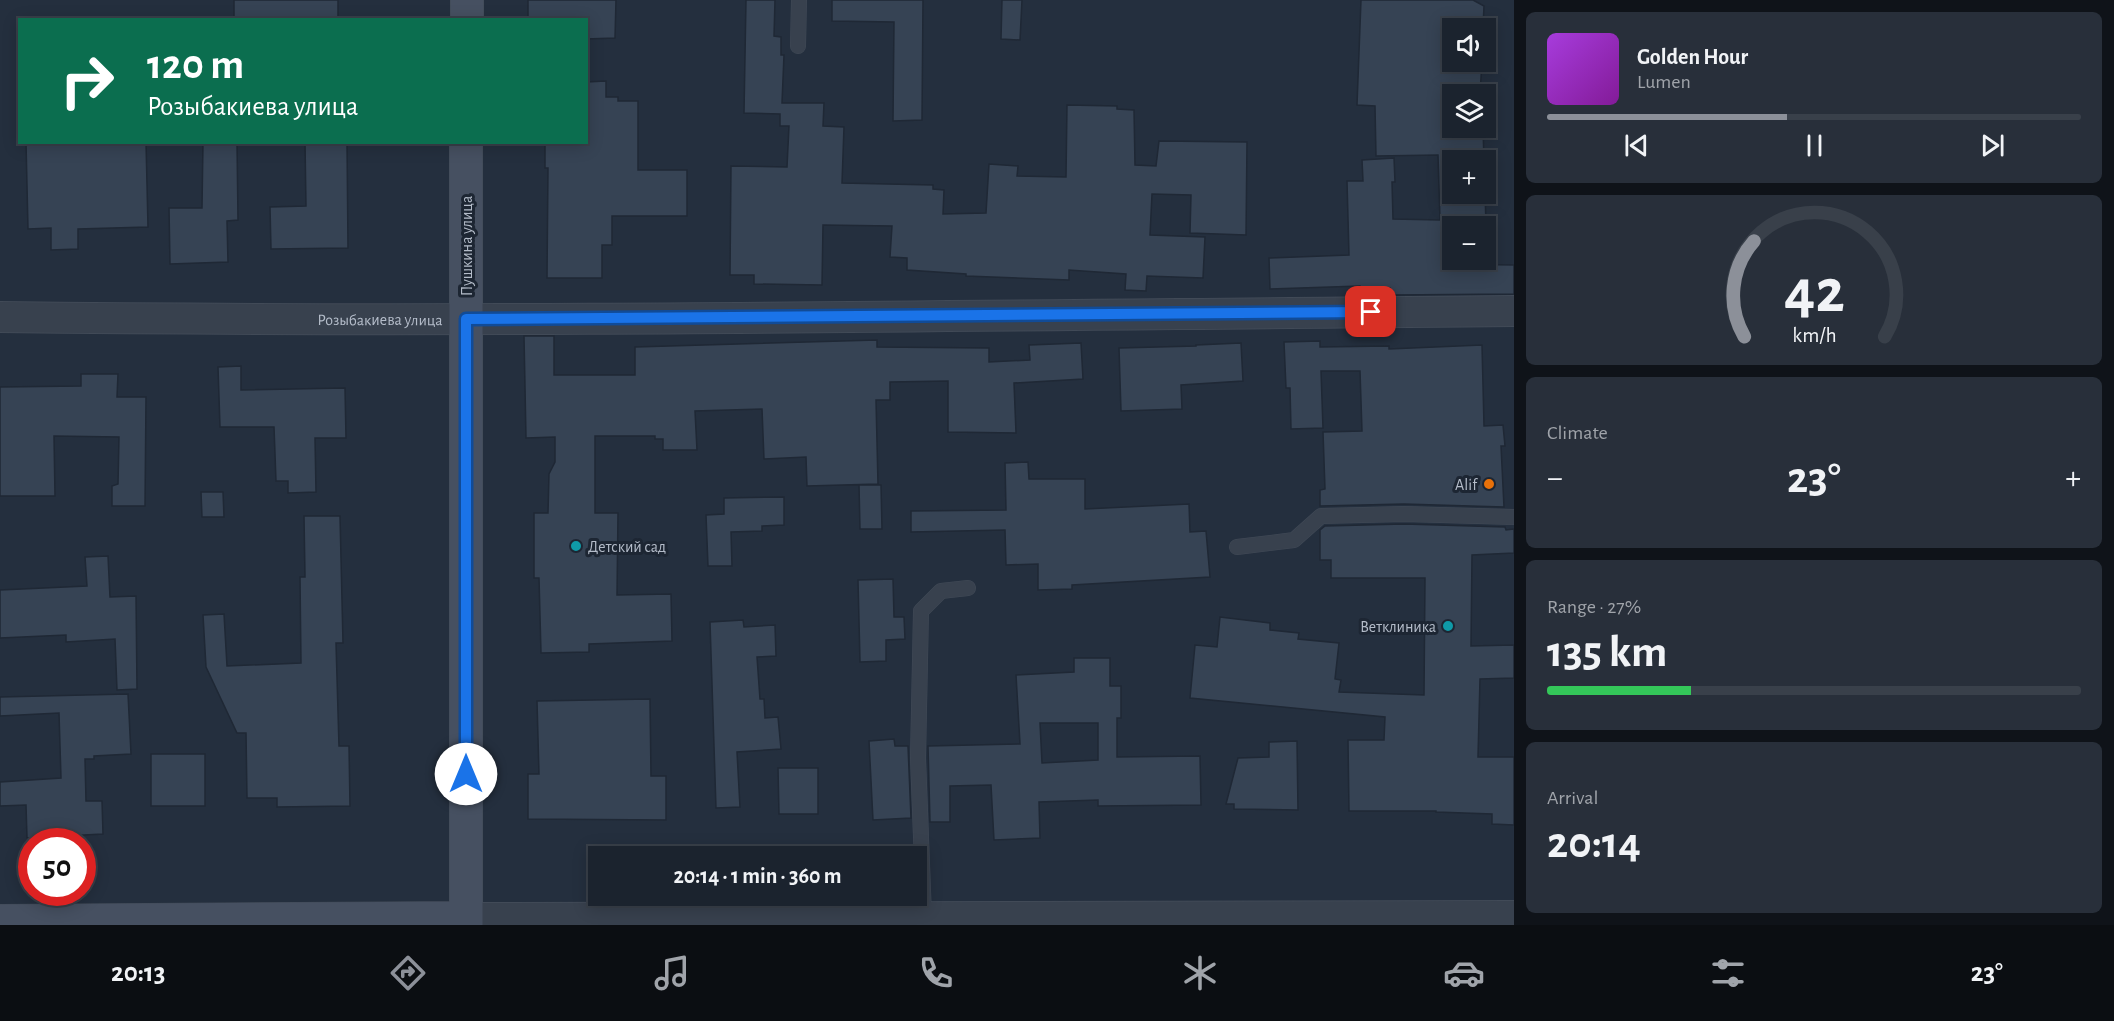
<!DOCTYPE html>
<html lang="en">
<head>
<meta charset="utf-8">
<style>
  body { margin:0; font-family:"Alegreya Sans",sans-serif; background:#282f3a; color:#f1f3f6; height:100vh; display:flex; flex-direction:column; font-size:22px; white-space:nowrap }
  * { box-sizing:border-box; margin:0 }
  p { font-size:20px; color:#a0a4aa }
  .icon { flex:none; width:33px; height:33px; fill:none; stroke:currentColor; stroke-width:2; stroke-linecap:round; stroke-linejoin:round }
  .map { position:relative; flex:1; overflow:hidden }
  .panel { display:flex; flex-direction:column; gap:12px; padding:12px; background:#0f1319; width:600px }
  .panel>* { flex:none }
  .banner { position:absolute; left:18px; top:18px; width:570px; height:126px; border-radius:0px; box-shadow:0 3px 15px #0003,0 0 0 2px #39404a; background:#0b6e4f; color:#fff; overflow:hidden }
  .tools { position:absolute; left:1442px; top:18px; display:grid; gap:12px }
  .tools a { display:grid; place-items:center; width:54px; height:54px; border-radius:0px; background:#1b232e; box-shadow:0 3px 15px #0003,0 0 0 2px #39404a; font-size:30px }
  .speed { position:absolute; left:18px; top:828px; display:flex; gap:12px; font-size:30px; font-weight:700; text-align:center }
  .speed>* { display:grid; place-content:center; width:78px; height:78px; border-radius:50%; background:#1b232e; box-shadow:0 3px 15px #0003,0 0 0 2px #39404a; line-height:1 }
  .speed .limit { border:9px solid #d22; background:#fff; color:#111 }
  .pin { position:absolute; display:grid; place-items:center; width:51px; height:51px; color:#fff; margin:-26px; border-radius:12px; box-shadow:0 3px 9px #0006 }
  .me { position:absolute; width:66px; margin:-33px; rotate:0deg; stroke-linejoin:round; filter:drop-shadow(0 0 4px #0008) }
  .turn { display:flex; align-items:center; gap:21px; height:126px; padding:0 30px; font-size:27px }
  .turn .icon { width:78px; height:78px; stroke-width:2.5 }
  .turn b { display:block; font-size:42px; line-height:51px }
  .big { font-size:45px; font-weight:600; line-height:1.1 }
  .panel .widget { flex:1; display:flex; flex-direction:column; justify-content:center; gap:9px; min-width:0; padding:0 21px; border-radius:9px; background:#282f3a }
  .panel .dial { align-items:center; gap:0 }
  .dial svg { height:156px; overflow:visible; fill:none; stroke:#39404a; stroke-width:7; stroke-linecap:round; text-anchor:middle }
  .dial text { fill:#f1f3f6; stroke:none }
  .song { display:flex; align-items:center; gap:18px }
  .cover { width:72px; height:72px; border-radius:9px; background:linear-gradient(135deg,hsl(280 70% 55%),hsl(290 70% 35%)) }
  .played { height:6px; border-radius:3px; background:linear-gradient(90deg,#8c9099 45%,#39404a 45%) }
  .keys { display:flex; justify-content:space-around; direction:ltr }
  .heat { display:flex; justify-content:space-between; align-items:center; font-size:33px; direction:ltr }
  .charge { height:9px; border-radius:4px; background:linear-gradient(90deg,#34c759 27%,#39404a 0) }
  .trip { position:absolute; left:588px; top:846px; width:339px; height:60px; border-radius:0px; background:#1b232e; box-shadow:0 3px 15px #0003,0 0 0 2px #39404a; font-weight:600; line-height:60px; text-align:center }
  .dock { display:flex; height:96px; justify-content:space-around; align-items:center; background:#0b0e12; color:#a0a4aa }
  .dock .icon { width:42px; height:42px }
  .dock .current { color:#8c9099 }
  .dock b { font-size:27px; color:#f1f3f6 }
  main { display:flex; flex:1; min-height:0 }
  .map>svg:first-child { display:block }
  .building { fill:#364354; stroke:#1f2835; stroke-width:1.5; fill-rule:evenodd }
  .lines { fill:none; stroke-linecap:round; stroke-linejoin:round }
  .lane-casing { stroke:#414a57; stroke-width:16 }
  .street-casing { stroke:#414a57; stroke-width:32 }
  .secondary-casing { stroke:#414a57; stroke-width:34 }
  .lane { stroke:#38414e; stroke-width:15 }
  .street { stroke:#38414e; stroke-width:30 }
  .secondary { stroke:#465061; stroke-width:33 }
  .route-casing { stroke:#114b97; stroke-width:15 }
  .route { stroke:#1a73e8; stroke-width:10 }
  .food-dot { fill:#e8710a; stroke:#1d2633; stroke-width:2 }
  .culture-dot { fill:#0f9aa8; stroke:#1d2633; stroke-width:2 }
  .labels { text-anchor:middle; stroke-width:6; stroke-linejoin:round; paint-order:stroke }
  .street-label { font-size:16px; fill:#b4bcc9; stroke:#1d2633 }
  .poi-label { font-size:16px; fill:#b4bcc9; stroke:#1d2633; text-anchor:end }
</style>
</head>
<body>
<main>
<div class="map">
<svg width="1514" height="925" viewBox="0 0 1514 925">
  <rect width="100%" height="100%" fill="#242f3e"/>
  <path class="building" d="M 234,0 L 338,0 L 338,20 L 234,20 Z
    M 528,0 L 616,0 L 615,38 L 586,39 L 586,19 L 528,18 Z
    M 746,0 L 775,0 L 774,36 L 781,37 L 781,55 L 784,55 L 782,103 L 824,103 L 823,126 L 844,127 L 842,183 L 933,185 L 933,189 L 944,190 L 943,214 L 986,213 L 989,164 L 1018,166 L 1017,176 L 1066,177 L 1067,105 L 1117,106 L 1117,109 L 1134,110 L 1135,165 L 1156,166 L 1159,141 L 1247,142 L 1246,235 L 1190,233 L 1191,195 L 1152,194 L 1150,235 L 1205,237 L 1203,278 L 1147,276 L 1146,291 L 1125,290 L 1126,274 L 1069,270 L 1069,280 L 966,276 L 966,274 L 907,270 L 907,258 L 890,257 L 892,226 L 823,225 L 822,285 L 754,284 L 754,275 L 730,275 L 731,166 L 787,167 L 789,126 L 780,126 L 780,114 L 744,113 Z
    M 832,0 L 923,0 L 922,120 L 893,121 L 894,22 L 832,21 Z
    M 1002,0 L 1022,0 L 1020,40 L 1001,39 Z
    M 1361,0 L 1473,0 L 1484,6 L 1483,28 L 1452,28 L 1452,62 L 1482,62 L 1480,94 L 1452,94 L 1452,128 L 1483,128 L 1484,160 L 1452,160 L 1452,194 L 1485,194 L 1485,190 L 1486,226 L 1445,226 L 1444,264 L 1514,265 L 1514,294 L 1390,295 L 1390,288 L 1361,289 L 1360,286 L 1270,289 L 1269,258 L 1349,255 L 1347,181 L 1363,181 L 1362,160 L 1394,158 L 1395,182 L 1392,182 L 1393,219 L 1440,220 L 1438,155 L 1376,156 L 1375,106 L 1357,105 Z
    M 606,81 L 606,97 L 618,97 L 618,101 L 638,101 L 638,170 L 687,170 L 687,216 L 612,216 L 612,245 L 602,245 L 602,278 L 547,278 L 548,168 L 545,168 L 545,142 L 586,142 L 586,82 Z
    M 26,142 L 146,142 L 148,227 L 78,229 L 78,249 L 51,250 L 51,228 L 28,229 Z
    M 203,142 L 237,142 L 238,220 L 227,221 L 228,262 L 170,264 L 169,208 L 202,208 Z
    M 305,142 L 347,142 L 348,248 L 271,249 L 270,207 L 306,206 Z
    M 524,336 L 554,336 L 554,375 L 635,375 L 635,347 L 877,340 L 877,347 L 989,348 L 989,362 L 1030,360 L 1029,345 L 1081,343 L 1083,379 L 1014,383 L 1016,433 L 948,432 L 948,381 L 890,382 L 890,400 L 876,400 L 878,484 L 807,486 L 806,457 L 764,459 L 762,409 L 695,411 L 697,450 L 663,450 L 663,439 L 655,439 L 655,436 L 595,436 L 595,513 L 618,513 L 617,595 L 671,594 L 672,641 L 589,644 L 589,652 L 541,653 L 539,578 L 534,578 L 534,513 L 548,513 L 549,474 L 555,462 L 555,437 L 526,438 Z
    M 1320,341 L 1320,347 L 1389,346 L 1389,349 L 1482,345 L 1484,426 L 1503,425 L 1505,446 L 1501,446 L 1504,507 L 1404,504 L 1320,506 L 1320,490 L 1325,489 L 1323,432 L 1362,431 L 1360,371 L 1321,371 L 1323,428 L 1291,429 L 1290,388 L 1286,388 L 1284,342 Z
    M 1241,343 L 1243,381 L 1181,385 L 1182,409 L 1121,411 L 1119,348 L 1196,346 L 1196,345 Z
    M 241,366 L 241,390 L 345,388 L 346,438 L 315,438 L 316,492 L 288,493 L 288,481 L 276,481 L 274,427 L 220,427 L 218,367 Z
    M 81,374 L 118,374 L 117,397 L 146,397 L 145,506 L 112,506 L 112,486 L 118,484 L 119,437 L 54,436 L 55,496 L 0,496 L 0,387 L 81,386 Z
    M 1028,462 L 1029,479 L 1085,479 L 1085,509 L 1189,504 L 1190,532 L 1206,531 L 1210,577 L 1072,585 L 1072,589 L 1038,590 L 1038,564 L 1006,565 L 1005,530 L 911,532 L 911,511 L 1006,510 L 1005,463 Z
    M 859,485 L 881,485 L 882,529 L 860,529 Z
    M 201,492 L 223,492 L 224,517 L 202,517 Z
    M 784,497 L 784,525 L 762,526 L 762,531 L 731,532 L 732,566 L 708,566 L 706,515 L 724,514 L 724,498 Z
    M 304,516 L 340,516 L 343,643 L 336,643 L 339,746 L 349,746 L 350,806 L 277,807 L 277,798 L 247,798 L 246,733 L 237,733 L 206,667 L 203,615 L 224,614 L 227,666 L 301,663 L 300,577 L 305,577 Z
    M 1404,524 L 1505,527 L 1506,530 L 1514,529 L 1514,553 L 1472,555 L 1471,646 L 1514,645 L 1514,678 L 1480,679 L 1478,757 L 1514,757 L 1514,825 L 1492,824 L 1492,814 L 1436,812 L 1436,811 L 1349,811 L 1348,740 L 1384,740 L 1385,717 L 1190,698 L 1195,645 L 1217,647 L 1220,617 L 1270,623 L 1270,630 L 1299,633 L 1298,639 L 1339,643 L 1335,679 L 1341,680 L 1339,692 L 1424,695 L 1425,578 L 1331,578 L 1331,560 L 1320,560 L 1320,530 L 1325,526 Z
    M 108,556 L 110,597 L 136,596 L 137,689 L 117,690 L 115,639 L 66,642 L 66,635 L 0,638 L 0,590 L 87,586 L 85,557 Z
    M 893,579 L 894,617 L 904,617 L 905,639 L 886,640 L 886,661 L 860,662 L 858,580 Z
    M 743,620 L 744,627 L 775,625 L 776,656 L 757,657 L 760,699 L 764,699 L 765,718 L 778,717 L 781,749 L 737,752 L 740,807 L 716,808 L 710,622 Z
    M 1074,658 L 1110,658 L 1110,686 L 1121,686 L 1121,718 L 1117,718 L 1117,757 L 1200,756 L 1201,805 L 1098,806 L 1098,800 L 1039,802 L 1040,838 L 994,840 L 991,785 L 950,786 L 950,822 L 930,822 L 928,746 L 1020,744 L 1016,675 L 1074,672 ZM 1040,723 L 1098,723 L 1098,760 L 1042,763 Z
    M 128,694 L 131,754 L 94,756 L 94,759 L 85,759 L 86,801 L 102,801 L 103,834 L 27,838 L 26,805 L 0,806 L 0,782 L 61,778 L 59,713 L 0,716 L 0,697 Z
    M 650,699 L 651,776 L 666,776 L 666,820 L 528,819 L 528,774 L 539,774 L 537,701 Z
    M 894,739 L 895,746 L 908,746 L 911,818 L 873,820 L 869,741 Z
    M 1297,741 L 1298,810 L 1234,809 L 1234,804 L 1226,804 L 1238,758 L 1269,757 L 1269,742 Z
    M 151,754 L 205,754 L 205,806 L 151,806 Z
    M 778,768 L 818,768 L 818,814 L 779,814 Z"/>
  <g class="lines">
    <defs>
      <path id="lane" d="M 798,46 L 799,0
        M 1237,547 L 1294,540 L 1321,516 L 1404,514 L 1514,517
        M 924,916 L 918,758 L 921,611 L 941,591 L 968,588"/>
      <g id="street">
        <path id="s1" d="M 0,317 C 505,323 1009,315 1514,311"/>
        <path d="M 466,918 L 1514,916"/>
      </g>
      <path id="secondary" d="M 467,20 L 467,0
        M 0,921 L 466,918
        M 466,925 L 466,142"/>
    </defs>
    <use href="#lane" class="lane-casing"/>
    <use href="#street" class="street-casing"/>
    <use href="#secondary" class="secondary-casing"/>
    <use href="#lane" class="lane"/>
    <use href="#street" class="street"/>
    <use href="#secondary" class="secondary"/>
  </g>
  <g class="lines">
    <defs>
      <path id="route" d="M 466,774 L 466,319 L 1371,312"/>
    </defs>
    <use href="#route" class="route-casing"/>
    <use href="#route" class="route"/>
  </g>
  <circle class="food-dot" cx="1489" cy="484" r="6"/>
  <g class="culture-dot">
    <circle cx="576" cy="546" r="6"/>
    <circle cx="1448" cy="626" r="6"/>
  </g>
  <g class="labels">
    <g class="street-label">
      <text transform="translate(466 246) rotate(-90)" y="6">Пушкина улица</text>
      <text dy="6" stroke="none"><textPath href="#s1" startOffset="380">Розыбакиева улица</textPath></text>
    </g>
    <g class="poi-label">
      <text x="1477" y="490">Alif</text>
      <text x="588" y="552" text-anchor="start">Детский сад</text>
      <text x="1436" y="632">Ветклиника</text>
    </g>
  </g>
</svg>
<div class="tools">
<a><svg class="icon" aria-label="sound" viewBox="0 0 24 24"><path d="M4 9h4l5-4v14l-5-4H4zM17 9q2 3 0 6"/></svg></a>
<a><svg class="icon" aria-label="layers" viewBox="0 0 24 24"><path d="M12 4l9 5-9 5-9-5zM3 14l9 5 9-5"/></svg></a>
<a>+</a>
<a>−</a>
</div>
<div class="speed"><div class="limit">50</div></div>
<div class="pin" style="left:1371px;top:312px;background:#d93025"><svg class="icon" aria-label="arrive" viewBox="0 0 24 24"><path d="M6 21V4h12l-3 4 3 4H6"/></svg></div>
<svg class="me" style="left:466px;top:774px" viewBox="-20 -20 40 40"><circle r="19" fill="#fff"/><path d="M0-13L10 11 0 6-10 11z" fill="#1a73e8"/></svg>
<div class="trip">20:14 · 1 min · 360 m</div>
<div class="banner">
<div class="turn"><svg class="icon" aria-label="right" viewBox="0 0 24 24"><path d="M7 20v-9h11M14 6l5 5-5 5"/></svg><div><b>120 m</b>Розыбакиева улица</div></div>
</div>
</div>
<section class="panel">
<div class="widget">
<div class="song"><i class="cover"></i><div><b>Golden Hour</b><p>Lumen</p></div></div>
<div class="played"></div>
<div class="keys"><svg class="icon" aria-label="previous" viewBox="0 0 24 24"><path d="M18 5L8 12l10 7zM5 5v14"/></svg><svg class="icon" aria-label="pause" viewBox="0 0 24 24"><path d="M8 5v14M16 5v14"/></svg><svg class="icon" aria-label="next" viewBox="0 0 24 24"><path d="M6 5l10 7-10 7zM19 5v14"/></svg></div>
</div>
<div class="widget dial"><svg viewBox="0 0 100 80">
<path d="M14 69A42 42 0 1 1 86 69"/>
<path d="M14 69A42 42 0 0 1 19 20" stroke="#8c9099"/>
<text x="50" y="56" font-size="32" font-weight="700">42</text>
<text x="50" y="72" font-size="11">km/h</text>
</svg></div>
<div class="widget"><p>Climate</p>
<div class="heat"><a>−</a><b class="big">23°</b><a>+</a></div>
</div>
<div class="widget"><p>Range · 27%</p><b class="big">135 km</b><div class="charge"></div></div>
<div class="widget"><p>Arrival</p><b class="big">20:14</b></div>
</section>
</main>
<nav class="dock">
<b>20:13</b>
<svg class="icon current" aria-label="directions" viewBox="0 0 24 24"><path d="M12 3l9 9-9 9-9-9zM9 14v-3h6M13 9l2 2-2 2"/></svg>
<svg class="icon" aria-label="music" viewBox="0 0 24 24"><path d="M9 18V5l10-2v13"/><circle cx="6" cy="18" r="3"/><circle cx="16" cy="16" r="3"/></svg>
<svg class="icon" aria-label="phone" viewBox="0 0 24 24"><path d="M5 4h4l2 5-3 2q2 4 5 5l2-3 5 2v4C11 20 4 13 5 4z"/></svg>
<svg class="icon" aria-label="climate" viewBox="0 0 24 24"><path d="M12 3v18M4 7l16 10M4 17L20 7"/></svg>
<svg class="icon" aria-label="car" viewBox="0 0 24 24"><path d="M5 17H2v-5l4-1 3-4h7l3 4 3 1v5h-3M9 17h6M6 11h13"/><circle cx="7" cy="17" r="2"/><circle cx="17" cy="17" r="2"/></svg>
<svg class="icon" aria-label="filters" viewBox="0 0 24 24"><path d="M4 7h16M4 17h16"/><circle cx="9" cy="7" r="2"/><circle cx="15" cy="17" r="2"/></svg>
<b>23°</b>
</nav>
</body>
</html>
